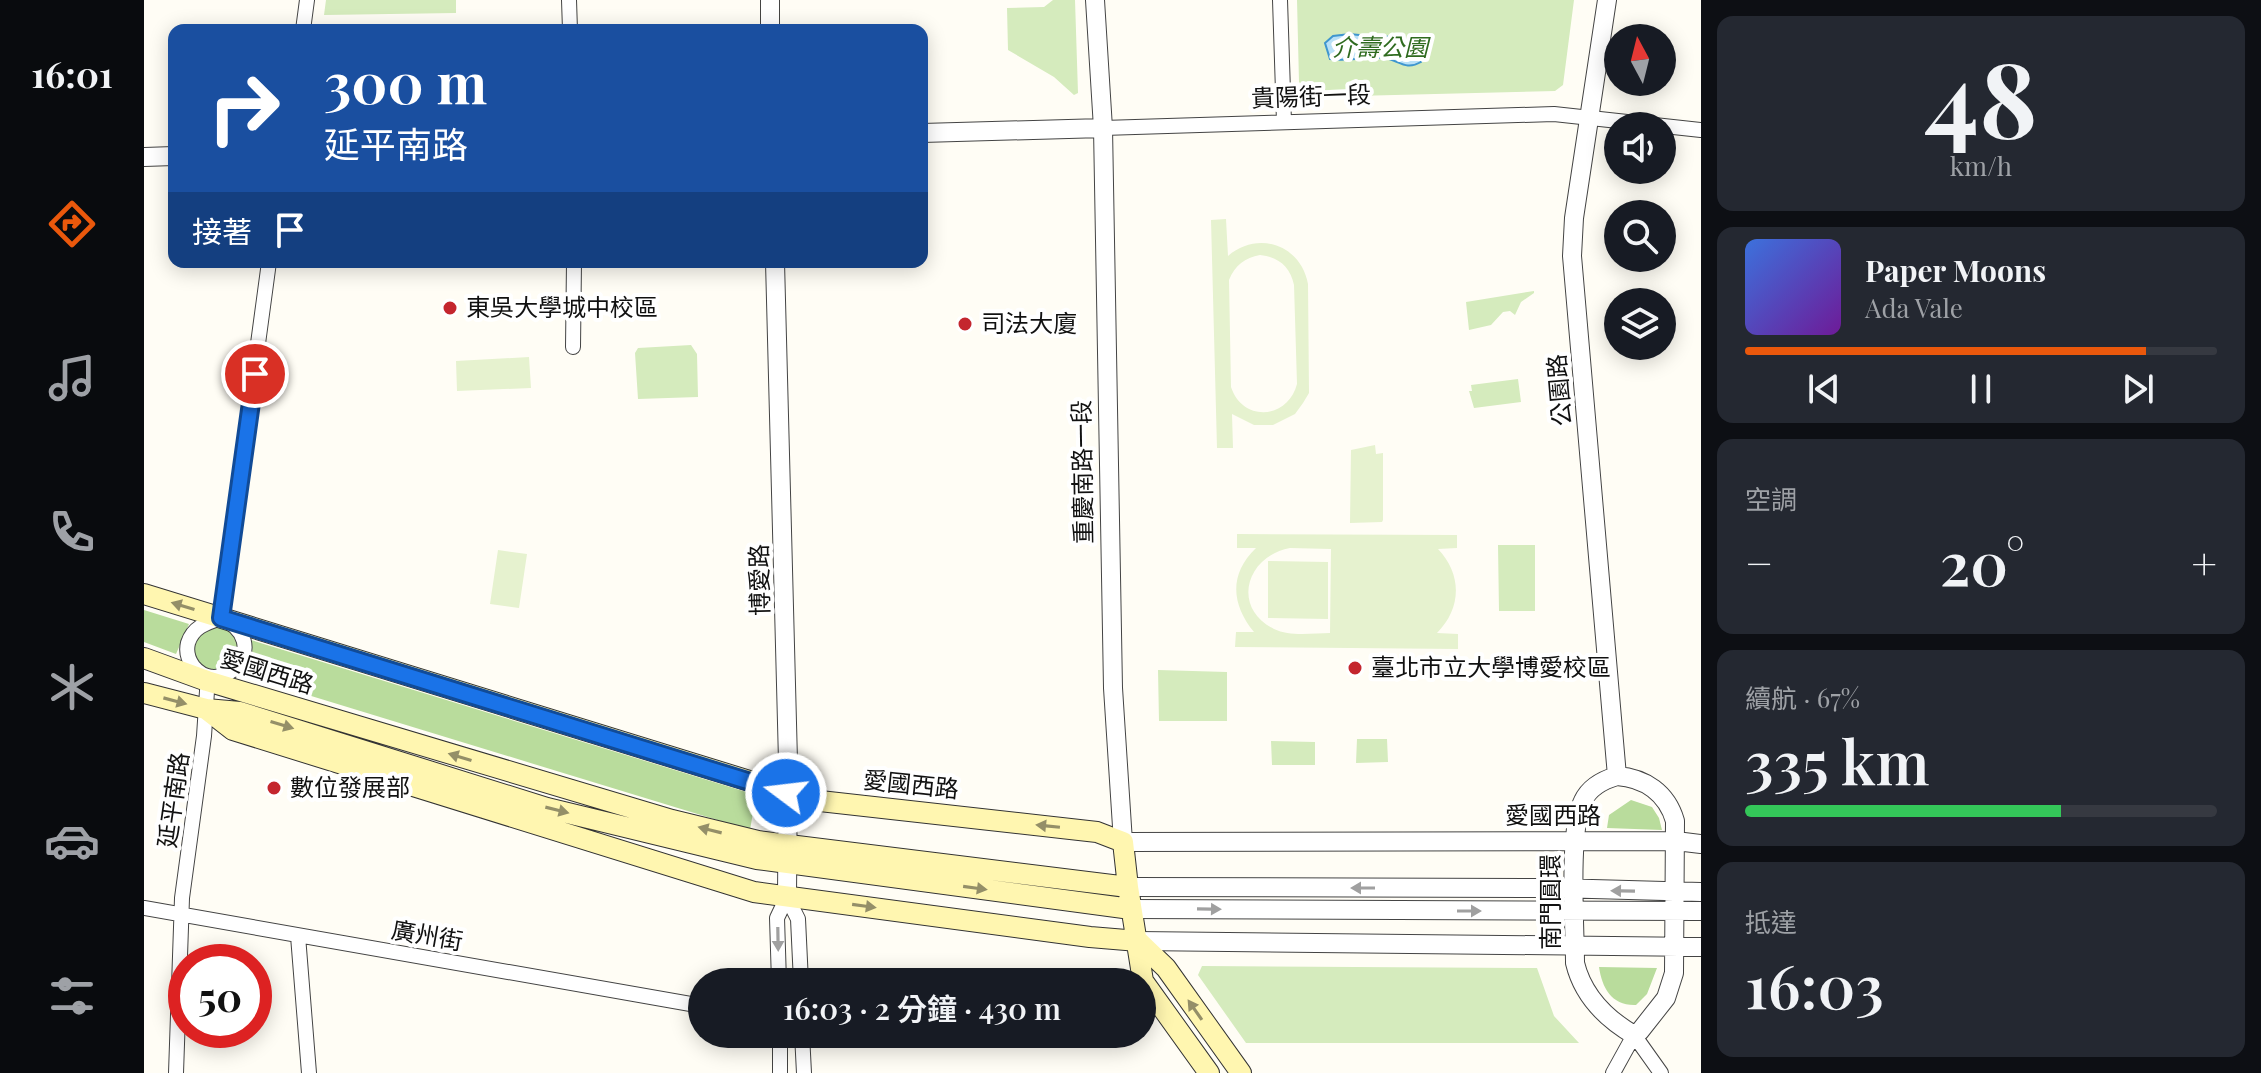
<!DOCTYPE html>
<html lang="zh-TW">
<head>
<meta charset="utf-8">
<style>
  body { margin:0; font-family:"Playfair Display","Noto Sans TC",serif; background:#242831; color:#f1f3f6; height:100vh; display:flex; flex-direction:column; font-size:30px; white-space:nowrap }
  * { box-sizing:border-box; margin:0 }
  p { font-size:26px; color:#9ea1a6 }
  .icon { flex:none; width:44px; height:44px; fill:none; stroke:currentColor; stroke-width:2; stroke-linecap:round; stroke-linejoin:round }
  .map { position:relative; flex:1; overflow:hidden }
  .side { display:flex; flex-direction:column; gap:16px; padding:16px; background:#0d0f14; width:560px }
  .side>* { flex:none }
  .guide { position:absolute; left:24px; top:24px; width:760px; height:244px; border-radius:16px; box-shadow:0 4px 20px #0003; background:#1a4fa0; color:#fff; overflow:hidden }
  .needle { width:52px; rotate:353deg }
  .tools { position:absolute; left:1460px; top:24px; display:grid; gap:16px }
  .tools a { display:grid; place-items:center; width:72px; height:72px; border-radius:50%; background:#171b24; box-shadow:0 4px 20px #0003; font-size:40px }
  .speed { position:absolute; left:24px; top:944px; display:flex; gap:16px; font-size:40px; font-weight:700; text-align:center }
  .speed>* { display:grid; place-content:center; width:104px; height:104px; border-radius:50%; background:#171b24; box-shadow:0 4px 20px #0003; line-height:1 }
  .speed .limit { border:12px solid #d22; background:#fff; color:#111 }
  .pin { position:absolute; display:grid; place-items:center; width:68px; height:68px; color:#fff; margin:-34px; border:4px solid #fff; border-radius:50%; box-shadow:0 2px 8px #0007 }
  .me { position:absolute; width:88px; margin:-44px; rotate:285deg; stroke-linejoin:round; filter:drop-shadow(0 0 6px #0008) }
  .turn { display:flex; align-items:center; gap:28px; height:168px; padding:0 24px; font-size:36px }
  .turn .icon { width:104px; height:104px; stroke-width:2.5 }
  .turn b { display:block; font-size:56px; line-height:68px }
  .then { display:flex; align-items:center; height:76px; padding:0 24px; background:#0003; gap:16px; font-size:30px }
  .big { font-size:60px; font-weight:600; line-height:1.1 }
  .side .tile { flex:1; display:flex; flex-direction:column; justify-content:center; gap:12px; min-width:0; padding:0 28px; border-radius:16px; background:#242831 }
  .side .dial { align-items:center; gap:0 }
  .dial b { font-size:104px; line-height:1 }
  .song { display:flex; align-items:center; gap:24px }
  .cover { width:96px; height:96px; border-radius:12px; background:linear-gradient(135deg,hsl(220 70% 55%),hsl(280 70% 35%)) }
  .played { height:8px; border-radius:4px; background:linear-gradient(90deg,#ea580c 85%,#363941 85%) }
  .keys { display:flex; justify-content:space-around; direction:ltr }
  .heat { display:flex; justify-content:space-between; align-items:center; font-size:44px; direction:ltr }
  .charge { height:12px; border-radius:6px; background:linear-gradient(90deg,#34c759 67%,#363941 0) }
  .trip { position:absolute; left:544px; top:968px; width:468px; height:80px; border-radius:40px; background:#171b24; box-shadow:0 4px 20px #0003; font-weight:600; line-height:80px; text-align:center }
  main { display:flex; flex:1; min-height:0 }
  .tabs { display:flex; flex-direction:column; width:144px; justify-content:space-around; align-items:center; background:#090b0e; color:#9ea1a6 }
  .tabs .icon { width:56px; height:56px }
  .tabs .selected { color:#ea580c }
  .tabs b { font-size:36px; color:#f1f3f6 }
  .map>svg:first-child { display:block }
  .green { fill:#d5ebbd }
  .forest { fill:#b9dc9c }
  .pitch { fill:#e6f2cf; fill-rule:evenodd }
  .water { fill:#b9e0f7; stroke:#3f96cf; stroke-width:2 }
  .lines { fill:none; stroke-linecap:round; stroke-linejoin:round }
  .minor-casing { stroke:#444; stroke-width:16 }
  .tertiary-casing { stroke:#444; stroke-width:20 }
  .secondary-casing { stroke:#333; stroke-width:22 }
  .minor { stroke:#fff; stroke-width:14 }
  .tertiary { stroke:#fff; stroke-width:18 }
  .secondary { stroke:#fff6b0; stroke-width:20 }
  .oneway { fill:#948f68 }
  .oneway2 { fill:#a0a0a0 }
  .route-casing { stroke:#114b97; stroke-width:20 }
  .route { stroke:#1a73e8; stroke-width:14 }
  .poi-dot { fill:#c4262e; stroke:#fff; stroke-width:3 }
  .labels { text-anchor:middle; stroke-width:8; stroke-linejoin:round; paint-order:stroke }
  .park-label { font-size:24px; font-style:italic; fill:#2f6b1f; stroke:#fff }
  .street-label { font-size:24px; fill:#111; stroke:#fff }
  .poi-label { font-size:24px; fill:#111; stroke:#fff; text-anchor:start }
</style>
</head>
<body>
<main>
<nav class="tabs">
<b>16:01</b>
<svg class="icon selected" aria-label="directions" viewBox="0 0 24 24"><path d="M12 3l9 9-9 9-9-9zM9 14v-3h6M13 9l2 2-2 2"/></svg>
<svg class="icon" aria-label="music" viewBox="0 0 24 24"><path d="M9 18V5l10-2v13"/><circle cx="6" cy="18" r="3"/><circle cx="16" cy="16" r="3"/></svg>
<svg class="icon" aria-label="phone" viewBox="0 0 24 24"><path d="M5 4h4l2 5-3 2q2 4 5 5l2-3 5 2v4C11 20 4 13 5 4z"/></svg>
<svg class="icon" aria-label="climate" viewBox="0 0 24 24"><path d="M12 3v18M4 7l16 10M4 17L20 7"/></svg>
<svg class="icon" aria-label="car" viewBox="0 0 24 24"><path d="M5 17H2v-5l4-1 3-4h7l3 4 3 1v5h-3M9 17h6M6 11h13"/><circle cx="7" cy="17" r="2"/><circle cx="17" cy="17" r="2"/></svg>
<svg class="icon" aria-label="filters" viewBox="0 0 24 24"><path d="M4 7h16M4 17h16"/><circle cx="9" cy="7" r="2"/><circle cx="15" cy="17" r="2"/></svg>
</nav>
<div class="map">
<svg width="1557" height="1073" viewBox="0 0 1557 1073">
  <rect width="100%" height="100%" fill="#fffdf5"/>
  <path class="green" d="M 182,0 L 312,0 L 312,13 L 180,15 Z
    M 909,0 L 931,0 L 934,93 L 930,95 L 910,77 L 864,50 L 863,8 L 900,7 Z
    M 1153,0 L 1430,0 L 1419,85 L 1411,91 L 1170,97 L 1155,82 Z
    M 1390,291 L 1390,293 L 1377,302 L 1371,315 L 1366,311 L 1359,312 L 1347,325 L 1325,330 L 1322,302 Z
    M 547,345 L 553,354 L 554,397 L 494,399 L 491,353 L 494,348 Z
    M 1374,379 L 1377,402 L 1330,408 L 1325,391 L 1328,391 L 1327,385 Z
    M 1354,545 L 1391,545 L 1391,611 L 1355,611 Z
    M 1014,670 L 1083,672 L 1083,721 L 1015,721 Z
    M 1213,739 L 1243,739 L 1244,762 L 1212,763 Z
    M 1127,741 L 1171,742 L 1171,765 L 1128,765 Z
    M 1058,966 L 1393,968 L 1410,1016 L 1435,1043 L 1102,1043 L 1054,975 Z"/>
  <path class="forest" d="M 0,610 L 45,624 L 32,654 L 0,642 Z
    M50 649a22 22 0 1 1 44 0a22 22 0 1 1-44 0Z
    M 107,640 L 612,795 L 606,830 L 95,674 C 108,664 110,656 107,640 Z
    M 1487,800 L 1508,807 L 1515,818 L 1518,830 L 1463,828 L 1465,815 Z
    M 1455,967 L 1513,968 L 1503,994 L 1492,1005 C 1468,1006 1458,988 1455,967 Z"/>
  <path class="pitch" d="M 1082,219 L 1084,256 C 1114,230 1157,245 1164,284 L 1165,393 L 1159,403 L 1151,414 L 1129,425 L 1110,425 L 1088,414 L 1089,448 L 1073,448 L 1067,220 ZM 1116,255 C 1134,257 1146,266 1150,285 L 1153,384 C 1144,419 1099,423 1087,387 L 1085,280 C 1091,265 1101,258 1116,255 Z
    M 385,357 L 387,388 L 313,391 L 312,361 Z
    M 1231,445 L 1232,454 L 1239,453 L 1239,520 L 1238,522 L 1206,523 L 1207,450 Z
    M 1093,534 L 1313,535 L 1313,548 L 1294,549 C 1318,574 1318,608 1293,633 L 1314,634 L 1314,649 L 1091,647 L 1092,632 L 1110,632 C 1088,605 1084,575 1112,548 L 1093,548 ZM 1146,548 L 1187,549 L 1186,633 C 1170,633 1146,637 1130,629 C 1087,608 1102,556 1146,548 Z
    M 354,550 L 383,554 L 375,608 L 346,604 Z
    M 1124,561 L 1184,562 L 1184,619 L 1124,618 Z"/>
  <path class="water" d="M 1206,34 C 1233,39 1270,28 1277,62 C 1261,71 1255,60 1240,58 C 1222,56 1204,62 1186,59 L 1181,43 L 1189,36 Z"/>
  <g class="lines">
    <defs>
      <path id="minor" d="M 425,0 L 426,30
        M 1136,0 L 1140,122
        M 159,30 L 163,0
        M 959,128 L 1410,114 L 1557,130
        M 429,347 L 430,262
        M 77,618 L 125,262
        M 77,618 C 132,643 77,701 49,666 C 44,659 42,651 44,643 C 49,627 62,623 77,618 Z
        M 643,897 L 654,919 L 657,982
        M 0,908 L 558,1006
        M 154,936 L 165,1073
        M 635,982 L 633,918 L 643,897
        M 636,1034 L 636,1073
        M 658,1034 L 660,1073
        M 32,1073 L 38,898 L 60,736 L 64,676
        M 1469,1073 L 1490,1035 L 1517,1073"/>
      <path id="tertiary" d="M 626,0 L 626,30
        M 951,0 L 959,128 L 969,688 L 979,842 L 1532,841 L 1557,844
        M 1463,0 L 1430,218 L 1428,256 L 1473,776
        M 778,133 L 959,128
        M 0,157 L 30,156
        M 631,262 L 644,761 L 643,897
        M 1473,776 C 1501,778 1523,793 1531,821 L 1530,973 L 1522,998 L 1496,1031 L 1490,1035 C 1461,1018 1439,996 1431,963 C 1431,927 1424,830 1439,801 C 1445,788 1459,780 1473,776 Z
        M 984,887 L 1412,888 L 1557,892
        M 987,909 L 1557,911
        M 994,941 L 1557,947"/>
      <path id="secondary" d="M 0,594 L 667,800 L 953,832 L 979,842 L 984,887 L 999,981 L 1065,1073
        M 0,658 L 63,681 L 528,820 L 614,841 L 984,887
        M 0,693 L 62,709 L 96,712 L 403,808 L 613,859 L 987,909
        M 62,709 L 89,730 L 610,892 L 946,937 L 994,941
        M 994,941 L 1022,968 L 1097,1073"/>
    </defs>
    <use href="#minor" class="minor-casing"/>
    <use href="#tertiary" class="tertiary-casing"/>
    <use href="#secondary" class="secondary-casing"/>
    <use href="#minor" class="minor"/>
    <use href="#tertiary" class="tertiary"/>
    <use href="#secondary" class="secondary"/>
  </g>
  <defs><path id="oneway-solid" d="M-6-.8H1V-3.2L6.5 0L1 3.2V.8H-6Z" transform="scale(2)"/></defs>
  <g class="oneway">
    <use href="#oneway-solid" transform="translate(39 606) rotate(-163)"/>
    <use href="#oneway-solid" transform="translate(31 701) rotate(15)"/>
    <use href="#oneway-solid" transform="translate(138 725) rotate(17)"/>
    <use href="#oneway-solid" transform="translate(316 757) rotate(-163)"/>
    <use href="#oneway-solid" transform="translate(413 810) rotate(14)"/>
    <use href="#oneway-solid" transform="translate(904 826) rotate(-174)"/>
    <use href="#oneway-solid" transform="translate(566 830) rotate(-166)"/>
    <use href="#oneway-solid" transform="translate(831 888) rotate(8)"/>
    <use href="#oneway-solid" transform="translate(720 906) rotate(8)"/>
    <use href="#oneway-solid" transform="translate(1051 1010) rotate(-125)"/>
  </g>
  <g class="oneway2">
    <use href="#oneway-solid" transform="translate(1219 888) rotate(180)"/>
    <use href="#oneway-solid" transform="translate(1479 891) rotate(-179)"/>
    <use href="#oneway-solid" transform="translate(1065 909) rotate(1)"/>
    <use href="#oneway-solid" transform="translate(1325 911)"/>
    <use href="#oneway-solid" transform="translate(634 939) rotate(89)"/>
  </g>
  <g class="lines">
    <defs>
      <path id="route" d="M 111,374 L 77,618 L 642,793"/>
    </defs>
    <use href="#route" class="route-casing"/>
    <use href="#route" class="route"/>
  </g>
  <g class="poi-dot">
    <circle cx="306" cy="308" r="8"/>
    <circle cx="821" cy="324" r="8"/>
    <circle cx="1211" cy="668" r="8"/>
    <circle cx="130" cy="788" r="8"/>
  </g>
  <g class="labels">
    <g class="park-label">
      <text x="1236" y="56">介壽公園</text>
    </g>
    <g class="street-label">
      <text transform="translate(1167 97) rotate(-2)" y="8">貴陽街一段</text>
      <text transform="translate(1416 390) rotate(-95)" y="8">公園路</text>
      <text transform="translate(939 472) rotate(-91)" y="8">重慶南路一段</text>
      <text transform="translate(616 580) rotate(-91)" y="8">博愛路</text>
      <text transform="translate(123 672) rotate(17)" y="8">愛國西路</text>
      <text transform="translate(767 785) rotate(6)" y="8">愛國西路</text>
      <text transform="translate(30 800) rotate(-82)" y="8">延平南路</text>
      <text x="1409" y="824">愛國西路</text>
      <text transform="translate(1407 902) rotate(-90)" y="8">南門圓環</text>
      <text transform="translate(283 936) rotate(10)" y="8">廣州街</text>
    </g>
    <g class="poi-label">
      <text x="322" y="316">東吳大學城中校區</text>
      <text x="837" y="332">司法大廈</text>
      <text x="1227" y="676">臺北市立大學博愛校區</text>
      <text x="146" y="796">數位發展部</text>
    </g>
  </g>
</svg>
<div class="tools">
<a><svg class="needle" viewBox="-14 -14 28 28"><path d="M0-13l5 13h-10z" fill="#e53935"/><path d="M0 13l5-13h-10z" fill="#9ea1a6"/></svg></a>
<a><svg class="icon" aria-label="sound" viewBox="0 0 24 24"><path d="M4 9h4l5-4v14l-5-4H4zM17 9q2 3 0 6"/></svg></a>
<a><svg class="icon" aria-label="search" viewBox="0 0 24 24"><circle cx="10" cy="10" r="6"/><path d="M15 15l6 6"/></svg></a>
<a><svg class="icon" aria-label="layers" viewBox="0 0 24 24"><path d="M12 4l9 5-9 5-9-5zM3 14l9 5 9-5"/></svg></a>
</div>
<div class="speed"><div class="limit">50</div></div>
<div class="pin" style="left:111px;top:374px;background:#d93025"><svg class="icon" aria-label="arrive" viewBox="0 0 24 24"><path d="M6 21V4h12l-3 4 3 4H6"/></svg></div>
<svg class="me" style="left:642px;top:793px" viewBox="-20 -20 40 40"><circle r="17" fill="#1a73e8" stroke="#fff" stroke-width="3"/><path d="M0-11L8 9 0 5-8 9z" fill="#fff"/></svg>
<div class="trip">16:03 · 2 分鐘 · 430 m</div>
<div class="guide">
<div class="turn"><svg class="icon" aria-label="right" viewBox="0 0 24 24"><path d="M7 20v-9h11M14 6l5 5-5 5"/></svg><div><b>300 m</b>延平南路</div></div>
<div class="then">接著<svg class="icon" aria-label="arrive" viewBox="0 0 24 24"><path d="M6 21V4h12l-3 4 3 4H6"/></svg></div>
</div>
</div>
<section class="side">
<div class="tile dial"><b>48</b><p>km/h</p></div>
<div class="tile">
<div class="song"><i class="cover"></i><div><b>Paper Moons</b><p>Ada Vale</p></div></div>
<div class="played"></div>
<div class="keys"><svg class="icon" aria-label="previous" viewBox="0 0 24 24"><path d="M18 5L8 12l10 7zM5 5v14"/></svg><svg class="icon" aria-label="pause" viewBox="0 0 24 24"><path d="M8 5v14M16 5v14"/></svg><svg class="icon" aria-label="next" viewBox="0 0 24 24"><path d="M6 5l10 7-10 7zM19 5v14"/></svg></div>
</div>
<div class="tile"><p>空調</p>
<div class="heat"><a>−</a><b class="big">20°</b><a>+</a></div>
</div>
<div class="tile"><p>續航 · 67%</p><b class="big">335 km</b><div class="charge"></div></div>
<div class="tile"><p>抵達</p><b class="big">16:03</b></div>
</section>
</main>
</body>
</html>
